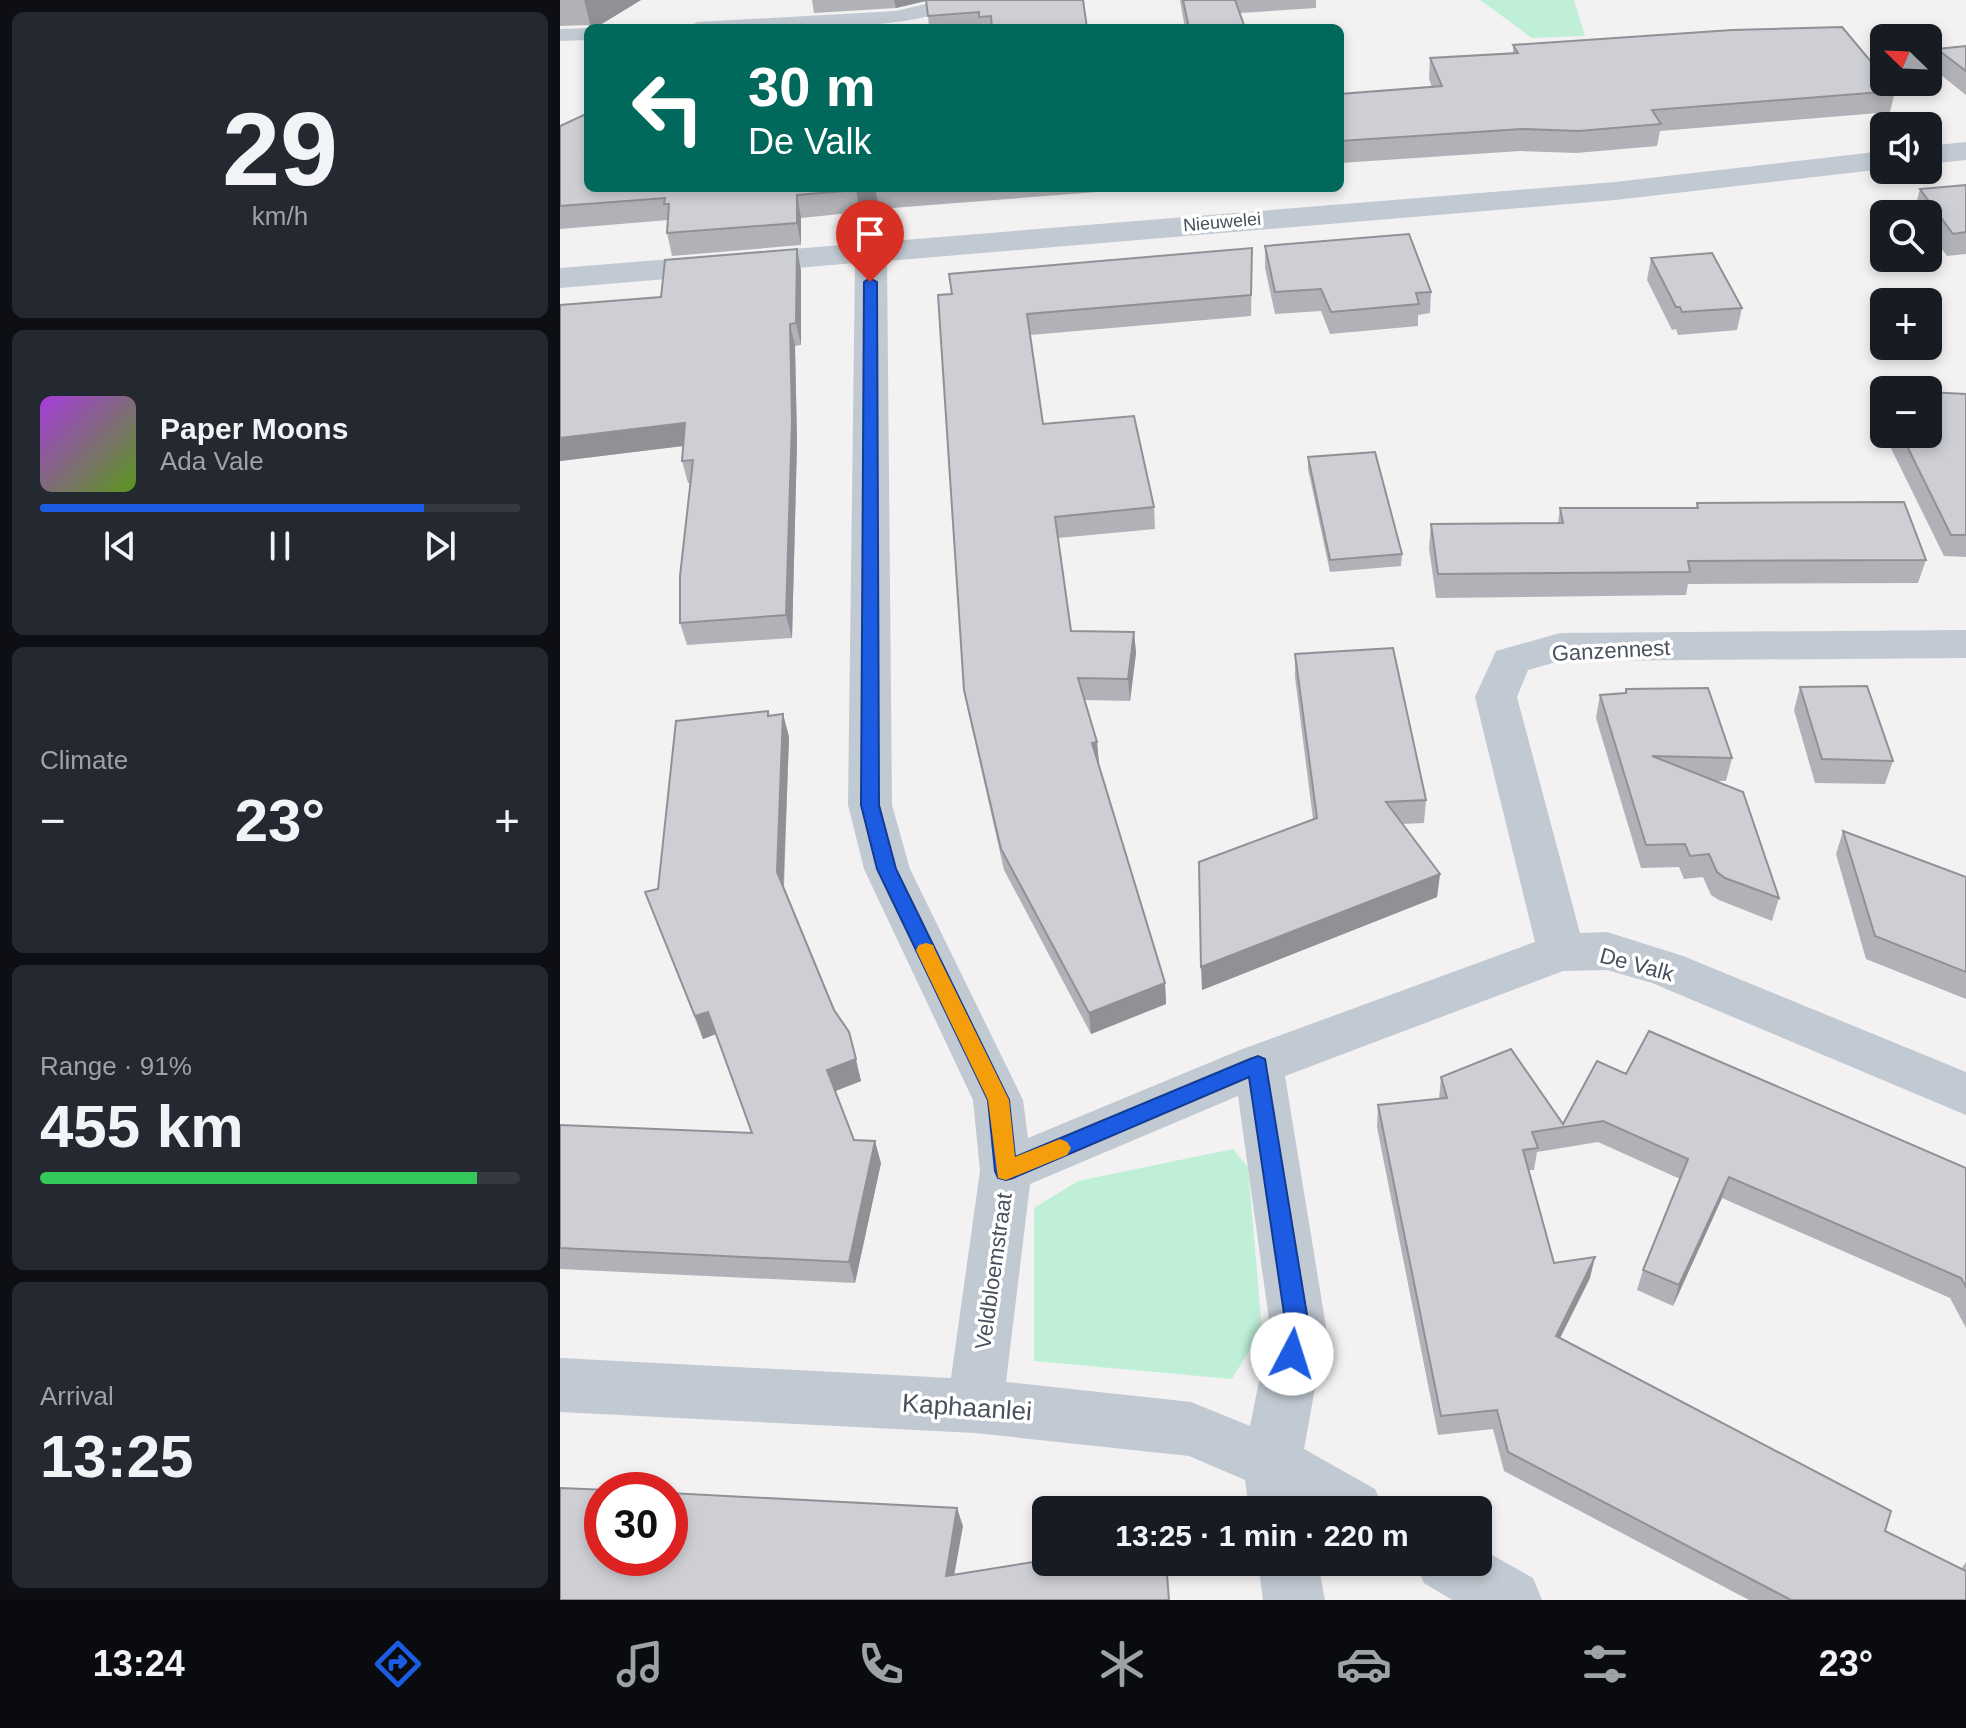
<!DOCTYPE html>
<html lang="en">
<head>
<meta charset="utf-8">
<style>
  body { margin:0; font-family:Arial,sans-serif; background:#242831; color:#f1f3f6; height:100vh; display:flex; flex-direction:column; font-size:30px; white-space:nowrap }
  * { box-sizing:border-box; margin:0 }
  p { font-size:26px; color:#9ea1a6 }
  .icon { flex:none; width:44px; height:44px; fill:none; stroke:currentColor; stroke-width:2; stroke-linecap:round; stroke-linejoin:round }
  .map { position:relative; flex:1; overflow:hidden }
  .panel { display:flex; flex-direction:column; gap:12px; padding:12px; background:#0d0f14; width:560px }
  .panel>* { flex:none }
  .top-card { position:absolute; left:24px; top:24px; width:760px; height:168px; border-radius:12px; box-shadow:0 4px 12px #0003; background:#00695c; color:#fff; overflow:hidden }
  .needle { width:52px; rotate:293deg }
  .tools { position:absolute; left:1310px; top:24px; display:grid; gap:16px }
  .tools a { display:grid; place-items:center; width:72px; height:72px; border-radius:12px; background:#171b24; box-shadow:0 4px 12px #0003; font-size:40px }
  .speed { position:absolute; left:24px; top:1472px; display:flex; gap:16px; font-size:40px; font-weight:700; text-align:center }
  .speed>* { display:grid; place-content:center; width:104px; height:104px; border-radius:50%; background:#171b24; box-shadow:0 4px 12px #0003; line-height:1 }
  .speed .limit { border:12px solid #d22; background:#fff; color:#111 }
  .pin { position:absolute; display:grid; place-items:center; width:68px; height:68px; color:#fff; margin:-82px -34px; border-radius:50% 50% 50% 0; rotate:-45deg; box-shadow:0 0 8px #0007 }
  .pin .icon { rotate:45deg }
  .me { position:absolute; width:88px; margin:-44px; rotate:5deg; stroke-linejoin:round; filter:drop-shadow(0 0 6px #0008) }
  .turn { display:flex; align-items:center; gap:28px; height:168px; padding:0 32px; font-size:36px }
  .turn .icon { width:104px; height:104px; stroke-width:2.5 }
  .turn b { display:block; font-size:56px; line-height:68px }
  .big { font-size:60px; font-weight:700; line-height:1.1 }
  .panel .card { flex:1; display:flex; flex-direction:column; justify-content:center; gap:12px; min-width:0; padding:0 28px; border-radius:12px; background:#242831 }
  .panel .dial { align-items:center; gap:0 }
  .dial b { font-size:104px; line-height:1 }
  .song { display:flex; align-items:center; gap:24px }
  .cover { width:96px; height:96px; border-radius:12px; background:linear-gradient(135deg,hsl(280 70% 55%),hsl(90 70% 35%)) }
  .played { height:8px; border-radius:4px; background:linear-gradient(90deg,#1c5ce2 80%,#363941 80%) }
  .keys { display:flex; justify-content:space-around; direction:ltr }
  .heat { display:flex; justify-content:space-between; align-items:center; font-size:44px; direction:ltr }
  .charge { height:12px; border-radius:6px; background:linear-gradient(90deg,#34c759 91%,#363941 0) }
  .trip { position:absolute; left:472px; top:1496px; width:460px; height:80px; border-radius:12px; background:#171b24; box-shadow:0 4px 12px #0003; font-weight:700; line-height:80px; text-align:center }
  .menu { display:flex; height:128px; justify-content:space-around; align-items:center; background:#090b0e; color:#9ea1a6 }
  .menu .icon { width:56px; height:56px }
  .menu .on { color:#1c5ce2 }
  .menu b { font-size:36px; color:#f1f3f6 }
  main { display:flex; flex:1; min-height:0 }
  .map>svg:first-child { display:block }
  .green { fill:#c0efd8 }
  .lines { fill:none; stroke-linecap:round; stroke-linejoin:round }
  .lane { fill:#c1c9d2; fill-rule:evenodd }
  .street { fill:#c1c9d2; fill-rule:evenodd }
  .wall { fill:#b1b2b7 }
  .shaded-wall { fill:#909195 }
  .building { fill:#cecfd5; stroke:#909195; stroke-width:2 }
  .route { fill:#1c5ce2; stroke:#123c93; stroke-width:2 }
  .slow { fill:#f59e0b }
  .labels { text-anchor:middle; stroke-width:7; stroke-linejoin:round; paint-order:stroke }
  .far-street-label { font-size:18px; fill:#49515e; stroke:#fff }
  .street-label { font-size:22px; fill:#49515e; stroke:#fff }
  .near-street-label { font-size:26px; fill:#49515e; stroke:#fff }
</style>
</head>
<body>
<main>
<section class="panel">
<div class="card dial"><b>29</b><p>km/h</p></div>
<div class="card">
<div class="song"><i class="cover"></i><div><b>Paper Moons</b><p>Ada Vale</p></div></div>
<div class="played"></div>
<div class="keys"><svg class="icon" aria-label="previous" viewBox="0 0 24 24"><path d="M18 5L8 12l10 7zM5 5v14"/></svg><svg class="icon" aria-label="pause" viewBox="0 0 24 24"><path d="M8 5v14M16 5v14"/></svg><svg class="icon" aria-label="next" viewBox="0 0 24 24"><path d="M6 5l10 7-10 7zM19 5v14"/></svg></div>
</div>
<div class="card"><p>Climate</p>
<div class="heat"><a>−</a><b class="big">23°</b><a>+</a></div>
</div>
<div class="card"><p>Range · 91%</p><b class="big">455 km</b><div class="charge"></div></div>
<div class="card"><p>Arrival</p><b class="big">13:25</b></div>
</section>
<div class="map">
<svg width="1406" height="1600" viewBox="0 0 1406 1600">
  <rect width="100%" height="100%" fill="#f3f1f1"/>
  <path class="green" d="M 920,0 L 1014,0 L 1025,36 L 972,38 Z
    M 673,1149 L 688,1167 L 702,1330 L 672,1379 L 474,1361 L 474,1208 L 518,1181 Z"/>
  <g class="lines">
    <path class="lane" d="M 382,0 L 402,0 C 375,35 177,28 128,28 L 137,22 L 336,11 Z
      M 28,28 L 28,40 L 0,41 L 0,29 Z"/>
    <path class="street" d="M 1406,142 L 1406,160 L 1368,164 L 1368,146 Z
      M 1324,151 L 1324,169 L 1055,200 L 327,261 L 332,805 L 350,869 L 463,1100 L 468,1138 L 680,1050 L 975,942 L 915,697 L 936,651 L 1000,633 L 1406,630 L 1406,658 L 1000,661 L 968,670 L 957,697 L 1020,933 L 1047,932 L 1123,956 L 1406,1072 L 1406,1115 L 1092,983 L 1047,970 L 1003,971 L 725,1076 L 766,1327 L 744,1449 L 815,1489 L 824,1510 L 689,1510 L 685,1480 L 629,1456 L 415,1433 L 0,1412 L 0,1358 L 391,1378 L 420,1171 L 413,1100 L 304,869 L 288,805 L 295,263 L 0,288 L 0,268 L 1055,182 ZM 678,1096 L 710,1327 L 690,1426 L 631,1402 L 446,1382 L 470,1184 Z
      M 918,1547 L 973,1578 L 982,1600 L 892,1600 L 864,1583 L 855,1562 L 918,1562 Z
      M 698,1562 L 758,1562 L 765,1600 L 703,1600 Z"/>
  </g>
  <path class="wall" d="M 0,0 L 81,0 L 35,28 L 30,28 L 28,25 L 0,26 Z
    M 252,0 L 523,0 L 527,28 L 369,28 L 367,1 L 336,8 L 254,13 Z
    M 620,0 L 756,0 L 756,8 L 680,13 L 685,28 L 625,28 Z
    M 953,45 L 1335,91 L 1330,112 L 1100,131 L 1097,146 L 1016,153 L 960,151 L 780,163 L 780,94 L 872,87 L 869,79 L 870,58 L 953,54 Z
    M 1406,46 L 1406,95 L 1372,68 L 1377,49 Z
    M 0,126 L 28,188 L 563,188 L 563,190 L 319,209 L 318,203 L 300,212 L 241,218 L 241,245 L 112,256 L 107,233 L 108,220 L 0,229 Z
    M 1406,185 L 1406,254 L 1387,256 L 1368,230 L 1368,214 L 1356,214 L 1354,211 L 1360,189 Z
    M 705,246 L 871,292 L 870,313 L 858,315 L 858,326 L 770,334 L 761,311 L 715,314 L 705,268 Z
    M 237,249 L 241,271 L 241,345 L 235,346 L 237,443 L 232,638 L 127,645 L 120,623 L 130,483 L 128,483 L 122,461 L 123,446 L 0,461 L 101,297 Z
    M 1091,258 L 1182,308 L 1177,330 L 1118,335 L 1116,329 L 1112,330 L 1087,280 Z
    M 692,269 L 691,316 L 470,335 L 483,424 L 594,507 L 595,529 L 498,538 L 511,631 L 574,632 L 576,653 L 570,701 L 525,700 L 537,742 L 539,764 L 605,983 L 606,1004 L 531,1034 L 444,870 L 408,711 L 404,690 L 378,295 Z
    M 1368,392 L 1406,394 L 1406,557 L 1384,556 L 1320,426 L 1324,413 L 1324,434 L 1368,434 Z
    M 748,457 L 842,554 L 841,566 L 770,572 L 748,469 Z
    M 1137,503 L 1366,560 L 1358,583 L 1128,584 L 1126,595 L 876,598 L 869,548 L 871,524 L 998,523 L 1000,508 L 1136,508 Z
    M 735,654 L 866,800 L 864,823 L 842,824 L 880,874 L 877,897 L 642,990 L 753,819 L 735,677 Z
    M 1240,687 L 1333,761 L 1325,784 L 1255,783 L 1234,710 Z
    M 1066,689 L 1172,758 L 1166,781 L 1155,781 L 1219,898 L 1212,921 L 1159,900 L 1151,895 L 1143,877 L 1124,879 L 1119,867 L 1081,868 L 1036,718 L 1040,695 L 1065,693 Z
    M 208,711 L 210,716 L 223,714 L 229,737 L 224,888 L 274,1010 L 295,1054 L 301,1081 L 275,1091 L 294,1140 L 321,1163 L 295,1283 L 0,1269 L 0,1125 L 192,1133 L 156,1034 L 143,1039 L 85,892 L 98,889 Z
    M 1283,831 L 1406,877 L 1406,999 L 1306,959 L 1276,854 Z
    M 1066,1074 L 1406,1168 L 1406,1328 L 1390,1298 L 1162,1198 L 1113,1306 L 1077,1290 L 1083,1270 L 1120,1179 L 1038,1142 L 977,1152 L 974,1170 L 969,1170 L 994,1263 L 1030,1278 L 1000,1338 L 1325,1531 L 1401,1569 L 1406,1562 L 1406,1600 L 1189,1600 L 944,1471 L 933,1429 L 878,1435 L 817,1127 L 818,1105 L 879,1099 L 881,1077 L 1003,1124 Z"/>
  <path class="shaded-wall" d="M 24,0 L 81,0 L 35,28 L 31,28 Z
    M 334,0 L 369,0 L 336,8 Z
    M 300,188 L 315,188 L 318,203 L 300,212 L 296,190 Z
    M 237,195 L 241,218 L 241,245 L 237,223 Z
    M 237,249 L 241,271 L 241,345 L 236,323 Z
    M 230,324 L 235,346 L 237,443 L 232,638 L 226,615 Z
    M 125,423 L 131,445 L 0,461 L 0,438 Z
    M 574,632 L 576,653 L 570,701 L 568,679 Z
    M 223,714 L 229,737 L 223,895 L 217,872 Z
    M 537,742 L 539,764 L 532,743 Z
    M 880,874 L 877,897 L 642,990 L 641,967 Z
    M 605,983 L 606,1004 L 531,1034 L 529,1013 Z
    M 148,1012 L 156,1034 L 143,1039 L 135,1016 Z
    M 289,1032 L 301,1081 L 273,1092 L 267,1070 Z
    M 315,1141 L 321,1163 L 295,1283 L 289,1262 Z
    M 1169,1177 L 1162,1198 L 1113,1306 L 1119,1285 Z
    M 1035,1257 L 1030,1278 L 991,1356 L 996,1336 Z
    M 397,1508 L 403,1526 L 391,1593 L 386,1576 Z"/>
  <path class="building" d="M 366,0 L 523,0 L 527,28 L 432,28 L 431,16 L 419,17 L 419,12 L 368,16 Z
    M 623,0 L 675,0 L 685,28 L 629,28 Z
    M 1282,27 L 1324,77 L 1324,82 L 1328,82 L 1335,91 L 1092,110 L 1101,124 L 1019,131 L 962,129 L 780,141 L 780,94 L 882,86 L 870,58 L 958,53 L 953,45 L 1172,30 Z
    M 1406,46 L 1406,71 L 1377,49 Z
    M 28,113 L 28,140 L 25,159 L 28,159 L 28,188 L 300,188 L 296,190 L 237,195 L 237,223 L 107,233 L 109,204 L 104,204 L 105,198 L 0,206 L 0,126 Z
    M 1406,185 L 1406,232 L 1393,234 L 1360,189 Z
    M 849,234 L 871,292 L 856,293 L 859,304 L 771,312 L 761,289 L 715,292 L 705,246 Z
    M 692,248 L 691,295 L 467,314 L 483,424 L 574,416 L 594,507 L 495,517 L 511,631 L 574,632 L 568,679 L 518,678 L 537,742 L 532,743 L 605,983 L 529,1013 L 441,849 L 404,690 L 378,295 L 392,294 L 389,274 Z
    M 237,249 L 236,323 L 230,324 L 232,421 L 226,615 L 120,623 L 120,576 L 133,460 L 122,461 L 125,423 L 0,438 L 0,305 L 101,297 L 105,260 Z
    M 1152,253 L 1182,308 L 1122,312 L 1120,307 L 1116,307 L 1091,258 Z
    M 1368,392 L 1406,394 L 1406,535 L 1391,535 L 1341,434 L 1368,434 L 1368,403 L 1369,403 Z
    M 815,452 L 842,554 L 770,560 L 748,457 Z
    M 1344,502 L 1366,560 L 1128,561 L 1130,572 L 878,574 L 871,524 L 1003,523 L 1000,508 L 1138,508 L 1137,503 Z
    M 833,648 L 866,800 L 826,802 L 880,874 L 641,967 L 639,862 L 757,818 L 735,654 Z
    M 1307,686 L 1333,761 L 1262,759 L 1240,687 Z
    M 1148,688 L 1172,758 L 1092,756 L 1183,792 L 1219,898 L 1165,878 L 1157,872 L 1149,854 L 1130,856 L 1125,844 L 1086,845 L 1040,695 L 1066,693 L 1066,689 Z
    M 208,711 L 208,716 L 223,714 L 217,872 L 274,1010 L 289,1032 L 296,1059 L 267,1070 L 294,1140 L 315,1141 L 289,1262 L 0,1248 L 0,1125 L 192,1133 L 148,1012 L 135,1016 L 85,892 L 98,889 L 116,721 Z
    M 1283,831 L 1406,877 L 1406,972 L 1315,936 Z
    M 1089,1031 L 1406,1168 L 1406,1287 L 1401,1278 L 1169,1177 L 1119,1285 L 1083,1270 L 1128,1159 L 1043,1121 L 972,1132 L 978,1148 L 963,1150 L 994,1263 L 1035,1257 L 996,1336 L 1331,1511 L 1325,1531 L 1406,1571 L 1406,1600 L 1231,1600 L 948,1452 L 937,1410 L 881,1416 L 818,1105 L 887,1098 L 881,1077 L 951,1049 L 1003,1124 L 1037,1061 L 1066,1074 Z
    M 0,1488 L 48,1490 L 42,1490 L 42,1558 L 110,1558 L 110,1493 L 397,1508 L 386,1576 L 486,1560 L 486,1562 L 606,1562 L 609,1600 L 0,1600 Z"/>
  <path class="route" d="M 310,278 L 317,282 L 319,805 L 336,869 L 449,1100 L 455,1157 L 690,1059 L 698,1056 L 705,1059 L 749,1327 L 741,1362 L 732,1365 L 724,1362 L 721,1354 L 726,1327 L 689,1077 L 453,1178 L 446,1180 L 438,1178 L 435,1171 L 428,1100 L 317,869 L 301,805 L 304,282 Z"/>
  <path class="slow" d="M 366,943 L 373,945 L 375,950 L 449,1100 L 455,1157 L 500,1139 L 507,1142 L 511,1148 L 507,1155 L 446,1180 L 438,1178 L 428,1100 L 356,950 L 359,945 Z"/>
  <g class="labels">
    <g class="far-street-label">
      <text transform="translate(662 222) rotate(-5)" y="6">Nieuwelei</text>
    </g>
    <g class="street-label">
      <text transform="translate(1051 650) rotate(-3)" y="8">Ganzennest</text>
      <text transform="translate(1077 964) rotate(15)" y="8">De Valk</text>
      <text transform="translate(433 1271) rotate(-82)" y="8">Veldbloemstraat</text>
    </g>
    <g class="near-street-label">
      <text transform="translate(407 1407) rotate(4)" y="9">Kaphaanlei</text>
    </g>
  </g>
</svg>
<div class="tools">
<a><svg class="needle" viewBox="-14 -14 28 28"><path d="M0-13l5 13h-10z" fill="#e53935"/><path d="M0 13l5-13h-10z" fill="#9ea1a6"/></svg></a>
<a><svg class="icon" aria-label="sound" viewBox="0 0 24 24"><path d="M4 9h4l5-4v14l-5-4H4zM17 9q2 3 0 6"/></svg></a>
<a><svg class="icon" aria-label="search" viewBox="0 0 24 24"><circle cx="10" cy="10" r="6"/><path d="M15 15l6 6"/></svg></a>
<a>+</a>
<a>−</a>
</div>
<div class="speed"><div class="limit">30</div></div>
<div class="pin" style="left:310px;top:282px;background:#d93025"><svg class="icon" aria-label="arrive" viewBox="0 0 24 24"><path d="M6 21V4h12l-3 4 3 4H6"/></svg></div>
<svg class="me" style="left:732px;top:1354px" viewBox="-20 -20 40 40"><circle r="19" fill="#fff"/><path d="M0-13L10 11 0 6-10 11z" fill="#1c5ce2"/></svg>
<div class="trip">13:25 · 1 min · 220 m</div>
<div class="top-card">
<div class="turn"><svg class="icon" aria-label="left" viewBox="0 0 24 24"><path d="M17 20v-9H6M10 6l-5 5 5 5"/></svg><div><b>30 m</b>De Valk</div></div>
</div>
</div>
</main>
<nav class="menu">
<b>13:24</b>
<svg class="icon on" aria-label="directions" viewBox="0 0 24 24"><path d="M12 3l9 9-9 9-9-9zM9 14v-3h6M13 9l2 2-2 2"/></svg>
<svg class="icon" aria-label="music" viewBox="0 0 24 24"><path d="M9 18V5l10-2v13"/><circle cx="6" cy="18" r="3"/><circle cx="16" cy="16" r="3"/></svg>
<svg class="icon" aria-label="phone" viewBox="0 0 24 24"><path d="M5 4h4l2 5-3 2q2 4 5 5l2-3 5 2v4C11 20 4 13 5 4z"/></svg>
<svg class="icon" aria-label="climate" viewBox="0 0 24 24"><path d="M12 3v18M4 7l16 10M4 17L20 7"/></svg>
<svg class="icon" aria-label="car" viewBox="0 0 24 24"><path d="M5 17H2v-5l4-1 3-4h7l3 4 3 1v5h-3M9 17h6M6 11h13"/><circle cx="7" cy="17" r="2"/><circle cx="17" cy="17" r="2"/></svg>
<svg class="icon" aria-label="filters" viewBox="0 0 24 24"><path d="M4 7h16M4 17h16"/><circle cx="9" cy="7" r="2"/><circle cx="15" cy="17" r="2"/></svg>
<b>23°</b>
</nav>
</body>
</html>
